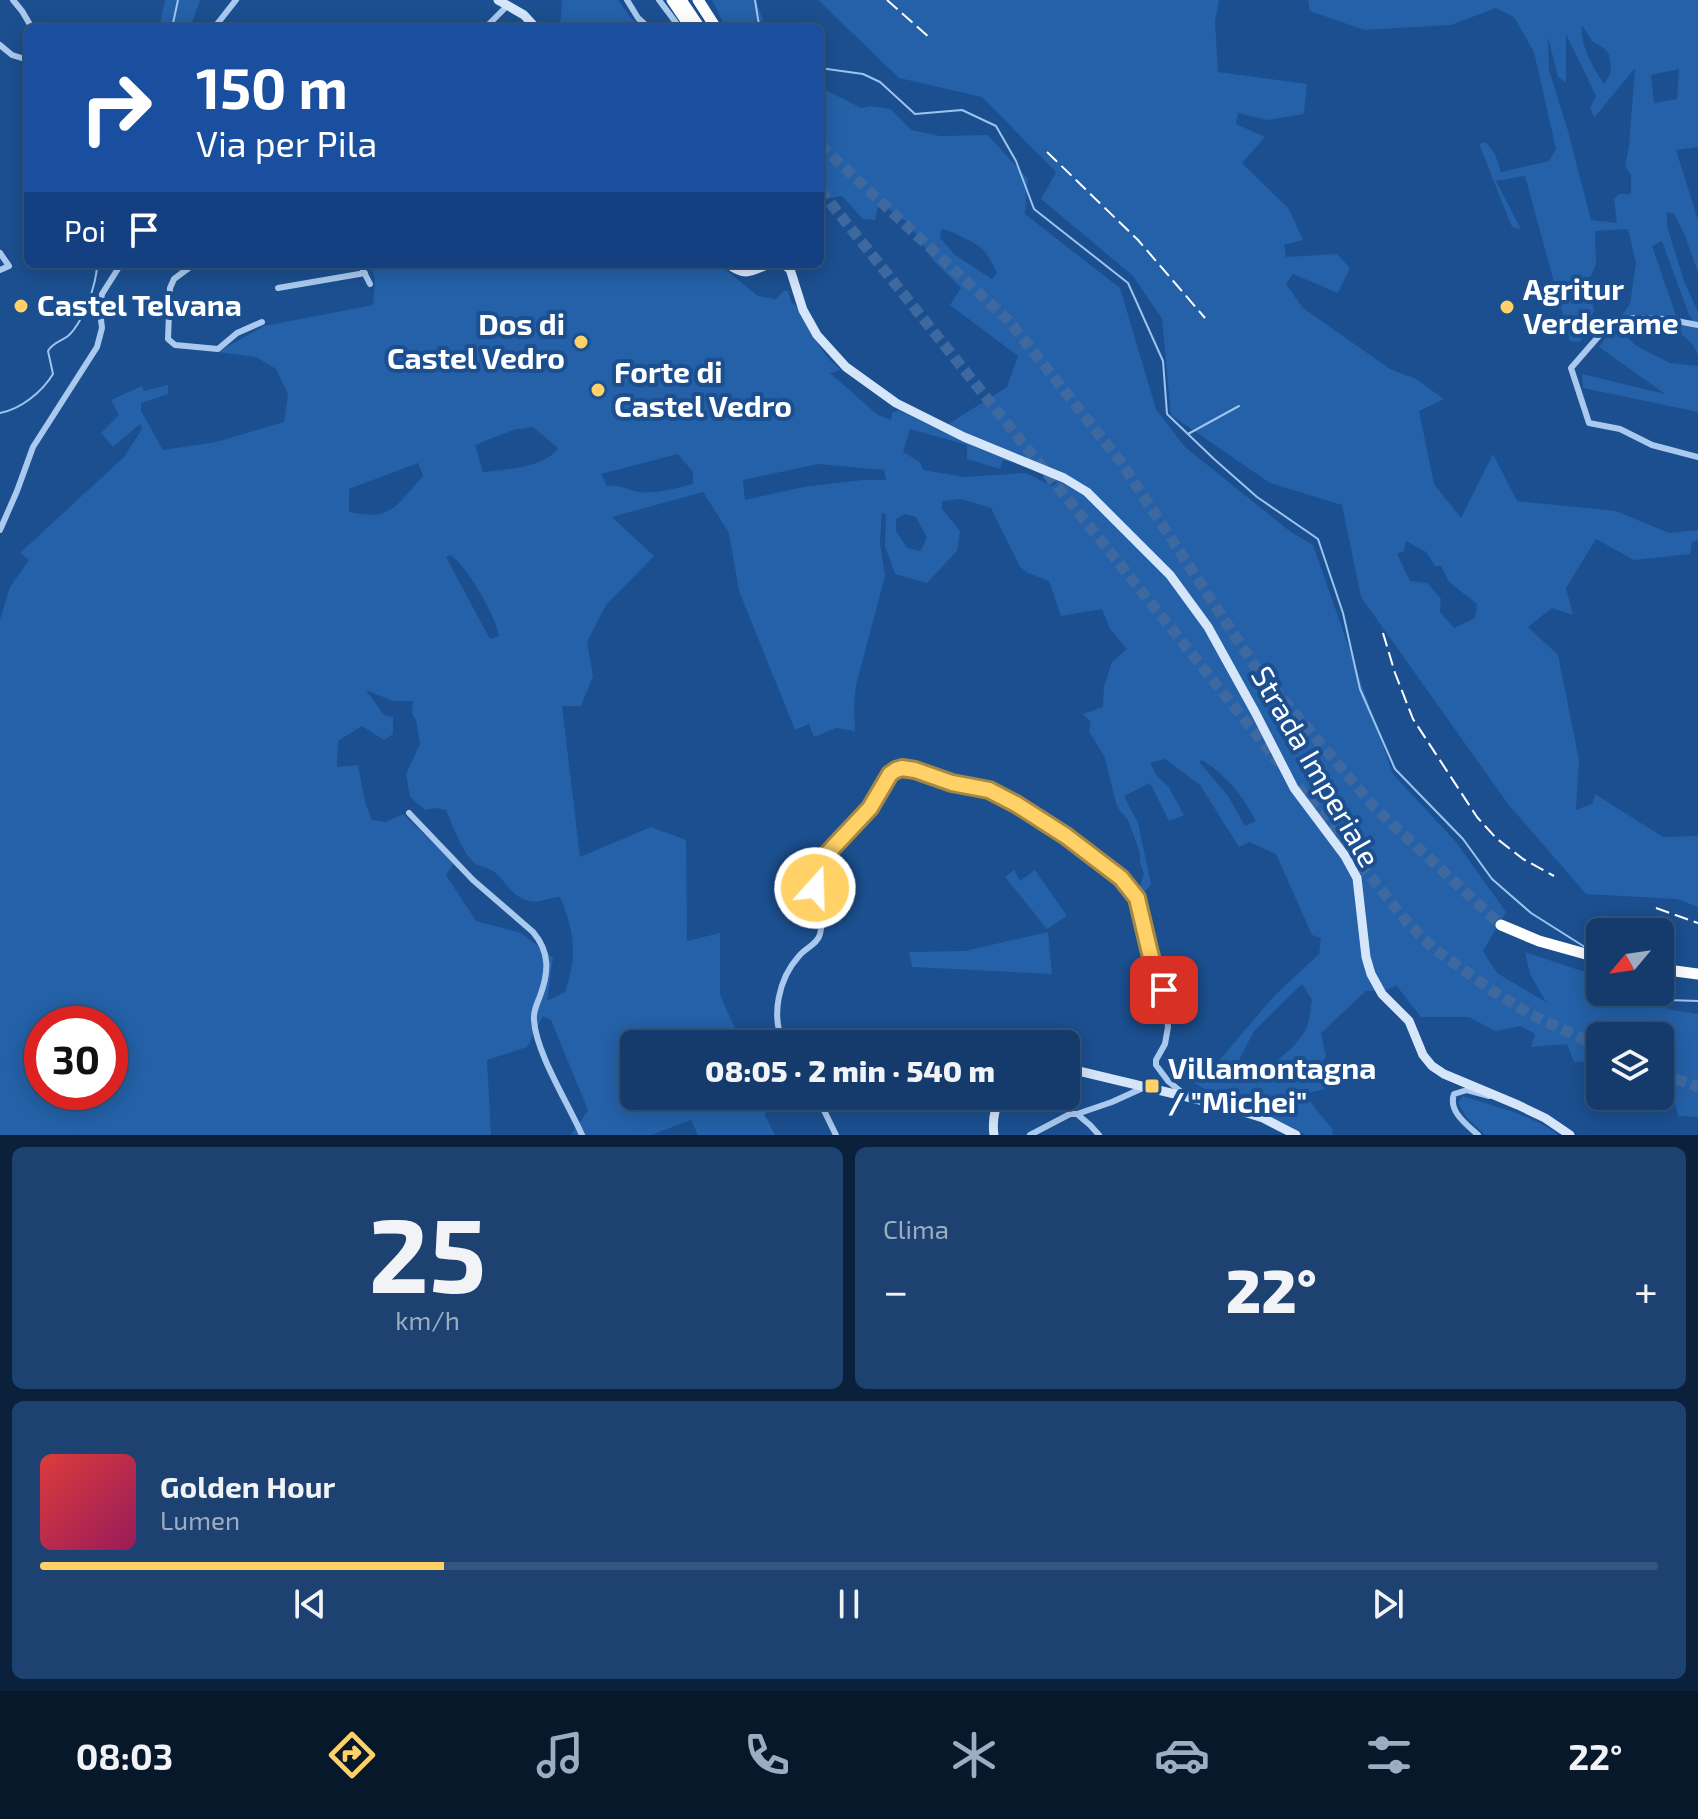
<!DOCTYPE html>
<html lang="it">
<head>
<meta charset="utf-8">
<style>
  body { margin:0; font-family:"Exo 2",sans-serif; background:#1d4271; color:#f1f3f6; height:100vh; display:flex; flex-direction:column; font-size:30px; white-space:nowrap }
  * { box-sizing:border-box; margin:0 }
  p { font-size:26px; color:#9dadc1 }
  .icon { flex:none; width:44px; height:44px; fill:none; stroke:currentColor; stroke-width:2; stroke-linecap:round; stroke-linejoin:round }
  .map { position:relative; height:1135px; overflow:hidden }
  .side { display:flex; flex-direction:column; gap:12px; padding:12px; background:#0b203b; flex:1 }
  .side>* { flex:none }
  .banner { position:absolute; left:24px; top:24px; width:800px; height:244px; border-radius:12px; box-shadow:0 4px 20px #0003,0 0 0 2px #33557e; background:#1a4fa0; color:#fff; overflow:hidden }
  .needle { width:52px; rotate:241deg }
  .controls { position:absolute; left:1586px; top:918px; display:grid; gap:16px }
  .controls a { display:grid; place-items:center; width:88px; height:88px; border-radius:12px; background:#143b6b; box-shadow:0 4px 20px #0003,0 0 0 2px #33557e; font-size:40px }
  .speed { position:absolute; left:24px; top:1006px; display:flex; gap:16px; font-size:40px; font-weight:700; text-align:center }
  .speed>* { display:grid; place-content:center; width:104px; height:104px; border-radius:50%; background:#143b6b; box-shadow:0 4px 20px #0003,0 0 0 2px #33557e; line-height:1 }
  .speed .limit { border:12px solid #d22; background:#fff; color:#111 }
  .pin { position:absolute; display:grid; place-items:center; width:68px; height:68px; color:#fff; margin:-34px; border-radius:16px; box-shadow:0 4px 12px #0006 }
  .me { position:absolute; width:88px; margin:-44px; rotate:20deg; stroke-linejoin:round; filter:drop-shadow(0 0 6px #0008) }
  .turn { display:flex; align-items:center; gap:28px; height:168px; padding:0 40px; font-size:36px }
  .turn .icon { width:104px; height:104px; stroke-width:2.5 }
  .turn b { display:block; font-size:56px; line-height:68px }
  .then { display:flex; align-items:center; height:76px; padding:0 40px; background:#0003; gap:16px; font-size:30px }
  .big { font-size:60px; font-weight:800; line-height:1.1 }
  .side .tile { flex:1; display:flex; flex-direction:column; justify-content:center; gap:12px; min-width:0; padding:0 28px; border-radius:12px; background:#1d4271 }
  .side .dial { align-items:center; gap:0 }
  .dial b { font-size:104px; line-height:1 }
  .song { display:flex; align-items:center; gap:24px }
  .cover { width:96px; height:96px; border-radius:12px; background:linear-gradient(135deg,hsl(0 70% 55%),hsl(330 70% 35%)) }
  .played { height:8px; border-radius:4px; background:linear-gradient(90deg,#ffd166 25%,#33557e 25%) }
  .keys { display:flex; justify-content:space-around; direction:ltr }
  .heat { display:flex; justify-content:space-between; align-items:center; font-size:44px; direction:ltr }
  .side .tiles { flex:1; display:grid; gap:12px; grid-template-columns:1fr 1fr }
  .tile:last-child { grid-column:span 2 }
  .trip { position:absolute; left:620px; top:1030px; width:460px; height:80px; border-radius:12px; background:#143b6b; box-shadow:0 4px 20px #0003,0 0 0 2px #33557e; font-weight:800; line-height:80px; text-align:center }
  .dock { display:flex; height:128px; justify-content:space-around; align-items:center; background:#08182b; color:#9dadc1 }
  .dock .icon { width:56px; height:56px }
  .dock .current { color:#ffd166 }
  .dock b { font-size:36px; color:#f1f3f6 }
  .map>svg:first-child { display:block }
  .green { fill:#2461a8; fill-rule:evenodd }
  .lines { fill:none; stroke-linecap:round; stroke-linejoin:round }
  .stream { stroke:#9cc4f0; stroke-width:2 }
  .highway-tunnel { stroke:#3d69a0; stroke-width:11; stroke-dasharray:11 5.5; stroke-linecap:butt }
  .street { stroke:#a9c9ee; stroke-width:6 }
  .secondary { stroke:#d6e6fa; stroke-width:9 }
  .highway { stroke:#fff; stroke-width:11 }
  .rail { stroke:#fff; stroke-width:2; stroke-dasharray:14 6; stroke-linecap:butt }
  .route-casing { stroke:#a68842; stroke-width:20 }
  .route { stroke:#ffd166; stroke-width:14 }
  .poi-dot { fill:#ffd166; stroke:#1b4f8f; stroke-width:3 }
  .labels { text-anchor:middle; stroke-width:8; stroke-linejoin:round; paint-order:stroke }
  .poi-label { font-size:30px; font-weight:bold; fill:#fff; stroke:#1b4f8f; text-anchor:start }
  .street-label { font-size:30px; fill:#fff; stroke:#1b4f8f }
</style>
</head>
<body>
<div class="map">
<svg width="1698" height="1135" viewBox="0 0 1698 1135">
  <rect width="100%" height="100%" fill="#1b4f8f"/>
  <path class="green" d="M 165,0 L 200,0 L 190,28 L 159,28 Z
    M 562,0 L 618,0 L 630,17 L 642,28 L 560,28 Z
    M 712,0 L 756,0 L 763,21 L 742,23 L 744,28 L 726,28 Z
    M 818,0 L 1219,0 L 1215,21 L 1218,72 L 1307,84 L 1304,114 L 1267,120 L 1238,113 L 1236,124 L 1265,137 L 1242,163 L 1289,209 L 1303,240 L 1284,245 L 1286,257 L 1337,254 L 1350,268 L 1338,293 L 1293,274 L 1286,284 L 1303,308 L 1390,369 L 1416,379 L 1444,399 L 1419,411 L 1434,484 L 1461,518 L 1493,454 L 1517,501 L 1616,511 L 1669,533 L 1698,530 L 1698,540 L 1692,542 L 1690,554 L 1634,560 L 1596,539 L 1566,588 L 1573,615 L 1552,608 L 1528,627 L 1558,655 L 1579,760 L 1576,810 L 1592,804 L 1595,794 L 1663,837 L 1698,836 L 1698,907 L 1677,899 L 1586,894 L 1508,804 L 1361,597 L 1342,505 L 1270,483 L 1171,415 L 1162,319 L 1133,276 L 1041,199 L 1056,172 L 982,97 L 899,78 ZM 1406,541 L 1426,552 L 1435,566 L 1441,566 L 1449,582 L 1477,604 L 1475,618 L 1454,628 L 1440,612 L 1441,599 L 1427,583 L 1410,581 L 1397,554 L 1404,551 Z
    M 1308,0 L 1698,0 L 1698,147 L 1676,150 L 1698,220 L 1698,272 L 1685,236 L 1674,214 L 1667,212 L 1667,226 L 1684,281 L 1698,312 L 1698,355 L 1693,345 L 1677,330 L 1620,329 L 1635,345 L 1670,363 L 1698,366 L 1698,412 L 1583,388 L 1582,374 L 1665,394 L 1599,347 L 1630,304 L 1636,263 L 1628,229 L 1595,231 L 1596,264 L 1589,281 L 1594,311 L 1580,342 L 1570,341 L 1525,176 L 1496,181 L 1521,229 L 1512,227 L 1479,144 L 1486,142 L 1495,154 L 1501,172 L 1549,161 L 1556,149 L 1534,52 L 1514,17 L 1496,8 L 1451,25 L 1364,30 L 1310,11 ZM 1582,25 L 1592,41 L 1605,49 L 1609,55 L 1611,72 L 1604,84 C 1593,69 1580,44 1582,25 ZM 1566,34 L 1596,96 L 1590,108 L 1594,118 L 1635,68 L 1629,146 L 1625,166 L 1631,175 L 1631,194 L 1619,194 L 1614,199 L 1617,223 L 1591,220 L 1568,131 L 1549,70 L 1548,37 L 1558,77 L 1566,82 ZM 1679,69 L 1677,99 L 1654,103 L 1651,75 ZM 1662,241 L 1689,315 L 1693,319 L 1680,327 L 1652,246 Z
    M 820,87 L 861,108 L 869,106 L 891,109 L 911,130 L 940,136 L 988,135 L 1028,179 L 1025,214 L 1120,288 L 1156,409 L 1185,447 L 1291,532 L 1313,545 L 1393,774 L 1456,842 L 1506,912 L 1483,951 L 1497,973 L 1546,1002 L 1530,974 L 1525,952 L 1579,970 L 1600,975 L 1600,992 L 1640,992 L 1667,1009 L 1698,1014 L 1698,1117 L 1678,1116 L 1673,1094 L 1660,1087 L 1660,1036 L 1600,1036 L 1600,1061 L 1574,1062 L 1567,1044 L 1531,1047 L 1535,1034 L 1521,1026 L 1495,1031 L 1469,1017 L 1421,1017 L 1396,985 L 1387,990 L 1366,991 L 1321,1033 L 1326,1056 L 1318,1069 L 1324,1077 L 1325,1089 L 1304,1094 L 1332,1129 L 1333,1135 L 1306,1135 L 1260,1111 L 1210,1092 L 1176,1073 L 1183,1065 L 1211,1070 L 1274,996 L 1319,954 L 1321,938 L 1312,935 L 1276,854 L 1249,842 L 1239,847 L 1200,785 L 1165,759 L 1150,763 L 1157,776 L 1168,786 L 1184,815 L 1169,821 L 1150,783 L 1124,796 L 1138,823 L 1151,884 L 1143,894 L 1139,889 L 1144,874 L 1140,863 L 1140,853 L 1128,820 L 1120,811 L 1116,803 L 1105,758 L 1089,731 L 1091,722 L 1083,714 L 1103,707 L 1104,686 L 1112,662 L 1127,649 L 1110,629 L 1102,609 L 1061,616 L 1049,581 L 1028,573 L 1020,567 L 991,508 L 961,499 L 942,501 L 942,509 L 960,531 L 957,551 L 927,583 L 895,574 L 885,546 L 886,515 L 882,513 L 880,542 L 885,576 L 856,685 L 854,706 L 855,731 L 836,728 L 814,737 L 809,724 L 795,730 L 739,591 L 729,533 L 703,492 L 612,517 L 654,556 L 606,605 L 587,642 L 593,676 L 581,706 L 562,706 L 580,857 L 651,827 L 686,840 L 687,941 L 720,933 L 720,995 L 742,1044 L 634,1044 L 634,1096 L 766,1096 L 767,1100 L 765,1116 L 775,1135 L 698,1135 L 691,1120 L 651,1135 L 571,1135 L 588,1110 L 551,1020 L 543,1016 L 527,1047 L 487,1060 L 491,1135 L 0,1135 L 0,620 L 10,587 L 29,560 L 20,553 L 124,457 L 142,429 L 140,424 L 113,447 L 101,433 L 119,415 L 111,400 L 142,386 L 144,391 L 168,385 L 168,394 L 141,403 L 141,411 L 163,450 L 216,442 L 284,422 L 288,394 L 276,369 L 256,357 L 218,352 L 264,326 L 373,305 L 375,279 L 372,269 L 390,264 L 721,264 L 721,266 L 758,296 L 776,299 L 785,290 L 788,291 L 791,302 L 797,306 L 812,336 L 828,358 L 841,370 L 830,373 L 878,415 L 891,420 L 892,413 L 898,410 L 939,430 L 1007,387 L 1018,356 L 950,305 L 961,288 L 934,261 L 908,223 L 879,202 L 875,220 L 863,219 L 842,196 L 820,200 ZM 941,229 C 948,230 953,232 960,236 C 984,247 985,249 997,273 L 992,279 L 955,255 L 940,238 ZM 533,427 L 558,448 C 547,467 504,470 483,472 L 475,445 L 513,430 ZM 910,429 L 967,445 L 967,459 L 1000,469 L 1003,460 L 1025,466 L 1057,482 L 1052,486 L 1026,473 L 964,477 L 923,470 L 920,462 L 903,452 ZM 678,454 L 693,472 L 693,484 C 676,488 656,494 639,492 C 627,490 619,484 607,486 L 601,474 ZM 418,463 L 423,476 C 396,506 392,521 349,512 L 349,489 ZM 818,464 L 884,470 L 886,480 L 862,480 L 803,487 L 745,500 L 743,480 ZM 905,514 L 916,517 L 927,538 L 920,551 L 907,548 L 896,531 L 896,519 ZM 450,555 C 466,564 497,618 499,636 L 490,639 L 446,557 ZM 366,690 L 393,701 L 413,701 L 412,714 L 416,720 L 420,744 L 406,774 L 410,797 L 425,810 L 437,808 L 446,810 C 453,826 461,850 473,862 C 479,867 489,867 496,873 C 506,883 514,898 529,901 C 540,904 549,897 560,897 C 574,931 578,956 565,992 L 547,1001 L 553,958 L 521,933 L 476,921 L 446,875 L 454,863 L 403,814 L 386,822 L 372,820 L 365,802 L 358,765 L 337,767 L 338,741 L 362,726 L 384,740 L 393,734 L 393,717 L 384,715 ZM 1202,760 C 1226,775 1243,796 1256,821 L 1245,826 L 1228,796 L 1199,762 ZM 1302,984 L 1312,1000 C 1310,1010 1310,1022 1305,1031 C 1289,1057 1257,1076 1228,1082 L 1254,1031 ZM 42,1024 L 110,1024 L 110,1092 L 42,1092 Z
    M 1014,870 L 1020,881 L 1035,870 L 1067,916 L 1047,929 L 1005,877 Z
    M 1048,932 L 1052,974 L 912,967 L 909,952 L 965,951 Z
    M 1463,1096 C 1496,1107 1530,1114 1559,1135 L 1485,1135 L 1467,1118 L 1458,1103 Z"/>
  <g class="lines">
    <path class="stream" d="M 755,0 L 759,25 L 761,28
      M 172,28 L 178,0
      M 820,68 L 863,74 L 880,82 L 915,114 L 962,110 L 996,126 L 1016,161 L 1034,209 L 1128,283 L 1163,361 L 1167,414 L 1214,459 L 1257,497 L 1318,539 L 1343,613 L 1360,689 L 1395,769 L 1463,839 L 1492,879 L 1531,913 L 1588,949
      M 0,413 C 21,409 42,392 53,374 L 48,351 C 53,342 60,342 68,336 C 83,323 97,283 97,264
      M 1188,434 L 1239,406
      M 1656,992 L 1668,1000 L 1698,1001"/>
    <path class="highway-tunnel" d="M 820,145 L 1009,321 L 1121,462 L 1254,665 L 1375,808 L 1501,925
      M 820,190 L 1280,764
      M 1298,787 L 1408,923 L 1433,948 L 1493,991 L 1530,1014 L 1600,1047
      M 1660,1073 L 1698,1087"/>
    <path class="street" d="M 13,0 L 22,11 L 32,28
      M 627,0 L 638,18 L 649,28
      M 659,0 L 680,28
      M 214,28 L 236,0
      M 485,28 L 508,5
      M 0,45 L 12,55 L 28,60
      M 0,253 L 9,266 L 0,270
      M 194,264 L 174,279 L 170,288 L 168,339 L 175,345 L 218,349 L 237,333 L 262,322
      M 360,264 L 370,284
      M 278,288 L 365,273
      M 1698,325 L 1666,319 L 1632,318 L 1612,321 L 1571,368 L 1589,423 L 1620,429 L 1652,445 L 1698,457
      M 0,530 L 17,491 L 33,447 L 97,347 L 102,328 L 100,311 L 102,294 L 121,264
      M 409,813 L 473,880 L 533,932 C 550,952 549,972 540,996 C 537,1004 533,1011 534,1020 C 536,1053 568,1103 582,1135
      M 784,1044 C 770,1016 779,978 799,956 C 805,948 818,944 820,934 C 824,919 818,905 815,890 C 814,882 814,873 814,865 L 824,857 L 870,808 L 890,774 L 902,768 L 915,770 L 952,783 L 989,790 L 1016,804 L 1079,845 L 1121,878 L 1137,898 L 1149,949 L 1155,972 L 1164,990 L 1166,1006 L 1168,1027 L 1165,1044 L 1156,1060 L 1156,1065 L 1168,1081 L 1185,1095
      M 817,1096 L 836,1135
      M 1030,1135 L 1070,1114 L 1077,1114
      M 1099,1135 L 1090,1125 L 1077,1114 L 1112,1102 L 1145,1087
      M 1478,1135 C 1466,1124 1448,1111 1454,1094 L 1467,1090 L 1489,1096"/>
    <path class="secondary" d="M 498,0 L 524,15 L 536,28
      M 728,264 C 746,277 750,272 769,264
      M 783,264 L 790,269 L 803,310 L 817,335 L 846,367 L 896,403 L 964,437 L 1064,478 L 1087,492 L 1170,575 L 1208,627 L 1255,712 L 1294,788 L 1345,856 L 1357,878 L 1366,957 L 1371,974 L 1382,994 L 1409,1021 L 1423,1055 L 1432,1066 L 1444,1074 L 1518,1105 L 1545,1118 L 1570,1135
      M 1066,1068 L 1225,1106 L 1263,1118 L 1296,1135
      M 994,1135 C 992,1121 994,1109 1001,1096"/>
    <path class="highway" d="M 672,0 L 691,28
      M 681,0 L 700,28
      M 698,0 L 716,28
      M 1501,925 L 1539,941 L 1600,958
      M 1660,969 L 1698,974"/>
    <path class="rail" d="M 887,0 L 931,39
      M 1047,152 L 1138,240 L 1205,318
      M 1383,633 L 1395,673 L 1413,719 L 1477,817 L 1496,838 L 1523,859 L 1554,876
      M 1656,908 L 1698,923"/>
  </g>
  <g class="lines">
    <defs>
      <path id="route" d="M 815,888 L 814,865 L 824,857 L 870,808 L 890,774 L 896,770 L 902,768 L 915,770 L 952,783 L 989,790 L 1016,804 L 1066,836 L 1121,878 L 1137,898 L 1149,949 L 1155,972 L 1164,990"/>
    </defs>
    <use href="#route" class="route-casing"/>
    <use href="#route" class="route"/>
  </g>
  <g class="poi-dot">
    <circle cx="21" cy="306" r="8"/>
    <circle cx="1507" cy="307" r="8"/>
    <circle cx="581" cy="342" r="8"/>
    <circle cx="598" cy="390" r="8"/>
    <rect x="1144" y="1078" width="16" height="16" rx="4"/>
  </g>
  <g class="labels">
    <g class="poi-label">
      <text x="1523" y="300">Agritur<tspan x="1523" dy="34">Verderame</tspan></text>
      <text x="37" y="316">Castel Telvana</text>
      <text x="565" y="335" text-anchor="end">Dos di<tspan x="565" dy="34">Castel Vedro</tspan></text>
      <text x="614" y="383">Forte di<tspan x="614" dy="34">Castel Vedro</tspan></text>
      <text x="1168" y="1079">Villamontagna<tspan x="1168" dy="34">/ "Michei"</tspan></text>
    </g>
    <g class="street-label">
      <text transform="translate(1315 767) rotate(60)" y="10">Strada Imperiale</text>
    </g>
  </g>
</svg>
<div class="controls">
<a><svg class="needle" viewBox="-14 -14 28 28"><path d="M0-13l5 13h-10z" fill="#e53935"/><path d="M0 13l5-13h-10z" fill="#9dadc1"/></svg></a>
<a><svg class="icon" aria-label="layers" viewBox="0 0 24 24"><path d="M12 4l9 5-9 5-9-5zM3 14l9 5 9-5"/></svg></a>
</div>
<div class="speed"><div class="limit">30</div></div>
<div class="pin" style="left:1164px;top:990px;background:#d93025"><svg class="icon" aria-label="arrive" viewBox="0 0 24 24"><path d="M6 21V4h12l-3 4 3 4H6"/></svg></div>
<svg class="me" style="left:815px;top:888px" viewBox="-20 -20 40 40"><circle r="17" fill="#ffd166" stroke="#fff" stroke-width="3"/><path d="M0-11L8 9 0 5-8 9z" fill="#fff"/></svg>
<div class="trip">08:05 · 2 min · 540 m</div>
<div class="banner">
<div class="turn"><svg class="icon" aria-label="right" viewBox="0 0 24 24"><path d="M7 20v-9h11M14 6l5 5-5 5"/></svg><div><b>150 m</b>Via per Pila</div></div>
<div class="then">Poi<svg class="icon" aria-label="arrive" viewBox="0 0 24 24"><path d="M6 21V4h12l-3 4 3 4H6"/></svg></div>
</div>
</div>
<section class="side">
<div class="tiles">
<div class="tile dial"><b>25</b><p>km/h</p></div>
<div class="tile"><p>Clima</p>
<div class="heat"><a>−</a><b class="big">22°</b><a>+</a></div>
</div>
<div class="tile">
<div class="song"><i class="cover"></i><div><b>Golden Hour</b><p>Lumen</p></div></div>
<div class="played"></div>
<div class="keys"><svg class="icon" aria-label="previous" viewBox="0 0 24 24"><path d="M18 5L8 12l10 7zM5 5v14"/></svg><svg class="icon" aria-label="pause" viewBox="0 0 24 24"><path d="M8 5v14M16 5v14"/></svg><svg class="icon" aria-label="next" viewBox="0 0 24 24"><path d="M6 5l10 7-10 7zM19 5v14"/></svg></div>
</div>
</div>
</section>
<nav class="dock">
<b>08:03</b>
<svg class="icon current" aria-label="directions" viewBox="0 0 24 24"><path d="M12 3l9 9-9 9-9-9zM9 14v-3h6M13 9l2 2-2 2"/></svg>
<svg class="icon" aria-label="music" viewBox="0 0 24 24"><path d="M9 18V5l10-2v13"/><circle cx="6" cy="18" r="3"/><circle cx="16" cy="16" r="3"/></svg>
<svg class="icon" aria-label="phone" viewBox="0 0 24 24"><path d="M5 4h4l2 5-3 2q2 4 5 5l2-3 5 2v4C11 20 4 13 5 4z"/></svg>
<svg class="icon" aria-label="climate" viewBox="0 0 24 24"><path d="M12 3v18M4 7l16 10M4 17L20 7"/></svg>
<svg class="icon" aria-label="car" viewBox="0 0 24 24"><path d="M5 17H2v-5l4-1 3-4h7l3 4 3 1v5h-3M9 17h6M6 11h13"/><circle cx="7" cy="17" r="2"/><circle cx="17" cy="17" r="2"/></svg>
<svg class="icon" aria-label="filters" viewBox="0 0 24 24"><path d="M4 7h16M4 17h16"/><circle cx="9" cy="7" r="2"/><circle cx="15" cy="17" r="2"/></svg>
<b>22°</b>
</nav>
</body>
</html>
